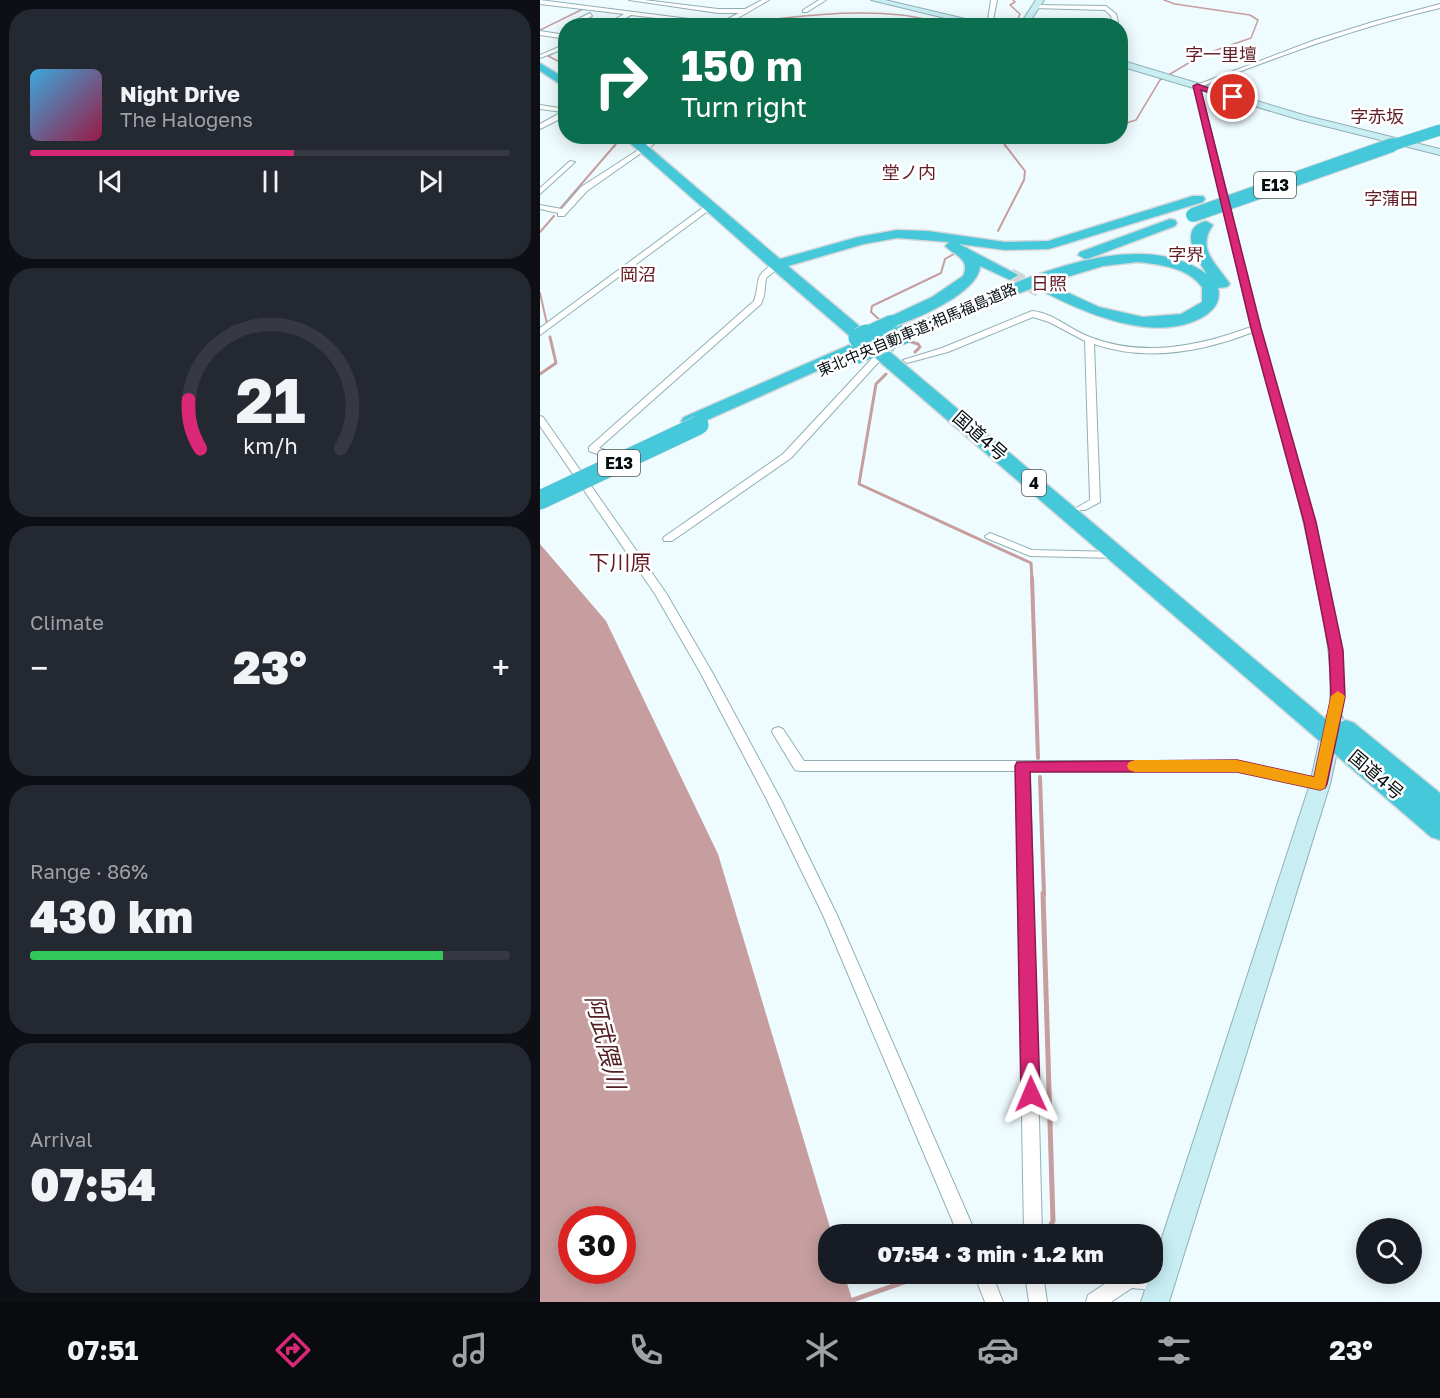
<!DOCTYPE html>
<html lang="en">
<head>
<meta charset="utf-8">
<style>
  body { margin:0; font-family:"Golos Text","Noto Sans JP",sans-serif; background:#242831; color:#f1f3f6; height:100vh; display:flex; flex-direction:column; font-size:22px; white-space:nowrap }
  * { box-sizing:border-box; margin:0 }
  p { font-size:20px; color:#9ea1a6 }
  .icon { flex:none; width:33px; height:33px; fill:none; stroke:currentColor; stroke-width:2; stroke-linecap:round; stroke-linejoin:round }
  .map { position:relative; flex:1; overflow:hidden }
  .side { display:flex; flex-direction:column; gap:9px; padding:9px; background:#0d0f14; width:540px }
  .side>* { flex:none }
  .hud { position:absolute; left:18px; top:18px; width:570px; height:126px; border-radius:24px; box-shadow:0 3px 15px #0003; background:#0b6e4f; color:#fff; overflow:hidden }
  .buttons { position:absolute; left:816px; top:1218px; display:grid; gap:12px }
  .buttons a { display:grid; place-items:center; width:66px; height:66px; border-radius:50%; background:#171b24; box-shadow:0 3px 15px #0003; font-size:30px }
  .speed { position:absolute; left:18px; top:1206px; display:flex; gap:12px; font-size:30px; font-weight:700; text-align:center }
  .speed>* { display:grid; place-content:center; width:78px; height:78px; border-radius:50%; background:#171b24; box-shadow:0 3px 15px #0003; line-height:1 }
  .speed .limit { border:9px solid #d22; background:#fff; color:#111 }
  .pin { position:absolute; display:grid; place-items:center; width:51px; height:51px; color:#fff; margin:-26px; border:3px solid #fff; border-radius:50%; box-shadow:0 2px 6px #0007 }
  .me { position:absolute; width:66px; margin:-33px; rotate:359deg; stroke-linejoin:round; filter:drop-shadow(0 0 4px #0008) }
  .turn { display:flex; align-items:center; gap:21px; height:126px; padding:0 24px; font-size:27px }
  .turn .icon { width:78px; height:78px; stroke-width:2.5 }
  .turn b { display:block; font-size:42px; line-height:51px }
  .big { font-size:45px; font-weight:800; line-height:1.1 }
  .side .widget { flex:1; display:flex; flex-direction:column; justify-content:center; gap:9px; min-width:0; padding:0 21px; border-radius:24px; background:#242831 }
  .side .dial { align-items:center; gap:0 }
  .dial svg { height:156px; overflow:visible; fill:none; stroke:#363941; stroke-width:7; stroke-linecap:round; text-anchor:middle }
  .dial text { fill:#f1f3f6; stroke:none }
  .song { display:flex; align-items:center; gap:18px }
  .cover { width:72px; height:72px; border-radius:9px; background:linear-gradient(135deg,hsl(200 70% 55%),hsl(340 70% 35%)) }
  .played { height:6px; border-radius:3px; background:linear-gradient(90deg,#db2777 55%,#363941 55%) }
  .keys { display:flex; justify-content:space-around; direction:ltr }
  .heat { display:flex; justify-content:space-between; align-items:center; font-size:33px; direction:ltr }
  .charge { height:9px; border-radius:4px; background:linear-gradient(90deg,#34c759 86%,#363941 0) }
  .trip { position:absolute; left:278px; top:1224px; width:345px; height:60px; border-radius:24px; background:#171b24; box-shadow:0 3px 15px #0003; font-weight:800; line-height:60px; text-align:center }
  .tab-bar { display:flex; height:96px; justify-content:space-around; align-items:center; background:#090b0e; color:#9ea1a6 }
  .tab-bar .icon { width:42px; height:42px }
  .tab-bar .active { color:#db2777 }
  .tab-bar b { font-size:27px; color:#f1f3f6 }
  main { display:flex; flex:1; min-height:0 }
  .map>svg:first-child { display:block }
  .water { fill:#c69e9f; fill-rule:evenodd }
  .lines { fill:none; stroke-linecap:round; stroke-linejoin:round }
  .stream-far4 { stroke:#c69e9f; stroke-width:1.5 }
  .stream-far3 { stroke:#c69e9f; stroke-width:2 }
  .stream-far2 { stroke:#c69e9f; stroke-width:3 }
  .stream-far1 { stroke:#c69e9f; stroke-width:4 }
  .stream { stroke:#c69e9f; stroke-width:5 }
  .highway-tunnel { stroke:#ccd8db; stroke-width:14; stroke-dasharray:14 8; stroke-linecap:butt }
  .street-casing { stroke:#91b0b6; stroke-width:2 }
  .secondary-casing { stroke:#91b0b6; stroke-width:2 }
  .highway-casing { stroke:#d7d8d9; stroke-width:3 }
  .street { fill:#fff; fill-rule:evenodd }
  .secondary { fill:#c8eef4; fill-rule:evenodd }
  .highway { fill:#46c8db; fill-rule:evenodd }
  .highway-bridge-far2-casing { stroke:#d7d8d9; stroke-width:12; stroke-linecap:butt }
  .highway-bridge-far1-casing { stroke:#d7d8d9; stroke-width:16; stroke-linecap:butt }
  .highway-bridge-casing { stroke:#d7d8d9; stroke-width:20; stroke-linecap:butt }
  .highway-bridge-far2 { stroke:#46c8db; stroke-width:11 }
  .highway-bridge-far1 { stroke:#46c8db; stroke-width:14 }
  .highway-bridge { stroke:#46c8db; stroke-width:19 }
  .route { fill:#db2777; stroke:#8e194d; stroke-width:1.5 }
  .slow { fill:#f59e0b }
  .labels { text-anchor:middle; stroke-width:5; stroke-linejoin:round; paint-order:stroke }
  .far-street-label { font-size:15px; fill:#030d0f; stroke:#fff }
  .shield { fill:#fff; stroke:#4f5657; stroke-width:1.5 }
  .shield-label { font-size:16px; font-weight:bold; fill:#030d0f }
  .far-quarter-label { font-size:18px; fill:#621d25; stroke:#fff }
  .street-label { font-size:18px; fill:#030d0f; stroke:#fff }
  .quarter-label { font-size:21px; fill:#621d25; stroke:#fff }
  .near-water-label { font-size:24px; font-style:italic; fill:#552126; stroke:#fff }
</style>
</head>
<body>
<main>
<section class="side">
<div class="widget">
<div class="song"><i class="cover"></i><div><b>Night Drive</b><p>The Halogens</p></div></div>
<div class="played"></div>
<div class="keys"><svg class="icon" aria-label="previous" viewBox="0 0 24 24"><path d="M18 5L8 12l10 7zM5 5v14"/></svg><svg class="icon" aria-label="pause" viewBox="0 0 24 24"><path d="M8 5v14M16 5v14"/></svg><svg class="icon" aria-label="next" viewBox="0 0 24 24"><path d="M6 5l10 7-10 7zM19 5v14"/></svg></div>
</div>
<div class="widget dial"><svg viewBox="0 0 100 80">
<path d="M14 69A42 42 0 1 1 86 69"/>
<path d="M14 69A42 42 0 0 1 8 44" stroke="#db2777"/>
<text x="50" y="56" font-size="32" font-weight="700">21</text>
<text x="50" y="72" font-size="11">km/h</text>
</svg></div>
<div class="widget"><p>Climate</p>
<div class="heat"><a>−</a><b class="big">23°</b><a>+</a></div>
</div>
<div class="widget"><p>Range · 86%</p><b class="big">430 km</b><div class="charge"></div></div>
<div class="widget"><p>Arrival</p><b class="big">07:54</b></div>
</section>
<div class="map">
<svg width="900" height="1302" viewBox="0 0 900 1302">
  <rect width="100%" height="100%" fill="#effcff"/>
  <path class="water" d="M 0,544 L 66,621 L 178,854 L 292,1234 L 288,1234 L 288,1274 L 304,1274 L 313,1302 L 0,1302 ZM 32,1220 L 82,1220 L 82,1270 L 32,1270 Z"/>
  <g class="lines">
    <path class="stream-far4" d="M 473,0 L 475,2 L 470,5 L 480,14 L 475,26
      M 185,25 C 243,18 303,9 362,15 C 377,17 393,21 408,23
      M 0,30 L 43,9
      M 17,51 L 8,56 L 26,65
      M 580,84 L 584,85
      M 580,125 L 596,120 L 620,80 L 662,55 L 711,38 L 718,20 L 710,15 L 635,4 L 624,0
      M 74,147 L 76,144
      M 466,147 L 464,144 L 485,136"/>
    <path class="stream-far3" d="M 19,210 L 75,145
      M 458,231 L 484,180 L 485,171 L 465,145
      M 0,232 L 14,216
      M 0,293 L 7,324
      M 343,323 L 331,312 L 332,306 L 401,273 L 405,259 L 414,254"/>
    <path class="stream-far2" d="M 365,340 L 378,344 L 380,347 L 375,352
      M 0,374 L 16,363 L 10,337
      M 346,374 L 336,384 L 319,484 L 491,563 L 492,580"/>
    <path class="stream-far1" d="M 492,578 L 498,758
      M 500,777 L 504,895"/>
    <path class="stream" d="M 503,1232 L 508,1230 L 513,1221 L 503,893
      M 307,1302 L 387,1274"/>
    <path class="highway-tunnel" d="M 470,275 L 499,290"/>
    <defs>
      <path id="street" d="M 0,0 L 180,23 L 199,13 L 178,13 L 89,0 L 104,0 L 178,9 L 205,9 L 222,0 L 229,0 L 184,26 L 91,15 L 71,26 L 64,26 L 84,14 L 0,4 Z
        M 279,0 L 286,0 L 267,12 L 263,12 L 263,10 Z
        M 451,0 L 457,0 L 452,25 L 447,26 Z
        M 900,4 L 900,8 C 818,27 739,56 660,87 L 720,328 L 775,522 L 802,650 L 804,697 L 800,720 L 798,723 L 790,723 L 788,720 C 796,672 785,627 776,580 C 760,496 735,415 713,332 C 662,352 606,362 554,344 L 560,502 L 545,510 L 537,510 L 536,508 L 550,500 L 545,341 L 509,322 L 493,317 L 408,352 L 367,363 L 363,360 L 402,348 L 492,311 C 514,313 530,330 550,337 C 603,358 660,346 711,327 L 654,86 L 775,40 L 836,21 Z
        M 495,5 L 566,6 L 576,14 L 578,22 L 575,24 L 545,22 L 572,20 L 571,16 L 565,10 L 493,8 Z
        M 50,13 L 52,16 L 34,25 L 35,26 L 26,25 Z
        M 0,31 L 26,35 L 26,39 L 0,35 Z
        M 26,44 L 26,48 L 0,58 L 0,55 Z
        M 0,105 L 26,109 L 26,116 L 0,129 L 0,124 L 22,112 L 0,109 Z
        M 109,143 L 114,144 L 47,191 L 24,216 L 18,216 L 18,213 L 0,209 L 0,205 L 22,209 L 41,187 Z
        M 30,161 L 35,162 L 0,194 L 0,188 Z
        M 165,206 L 172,208 L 0,335 L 0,328 Z
        M 234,264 L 241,266 L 226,278 L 224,296 L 221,304 L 59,448 L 90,459 L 90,463 L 82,463 L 49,451 L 49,447 L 214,301 C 221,282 212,276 234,264 Z
        M 349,347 L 353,350 L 345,355 L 251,458 L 132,541 L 124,541 L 123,539 L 124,537 L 243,454 L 339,351 Z
        M 0,416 L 3,417 L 126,593 L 172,672 L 241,800 L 297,915 L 436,1234 L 418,1234 L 283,915 L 227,800 L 160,672 L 115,594 L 0,426 Z
        M 450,533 L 492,550 L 578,552 L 583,555 L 578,558 L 490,556 L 446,538 L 445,536 Z
        M 238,727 L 243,729 L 264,761 L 697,761 L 780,779 L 785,780 L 787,784 L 785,788 L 780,789 L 697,771 L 490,771 L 502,1234 L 484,1234 L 476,771 L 260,771 L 255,770 L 232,732 L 233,729 Z
        M 612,1272 L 628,1275 L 630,1282 L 628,1289 L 621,1291 L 592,1288 L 571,1302 L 546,1302 L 548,1295 L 580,1274 L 612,1274 Z
        M 434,1274 L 452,1274 L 463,1302 L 445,1302 Z
        M 485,1274 L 503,1274 L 507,1302 L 489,1302 Z"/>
      <path id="secondary" d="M 331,0 L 345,0 L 455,26 L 438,26 Z
        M 496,0 L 504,0 L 487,26 L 479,26 Z
        M 580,60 L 767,116 L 900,149 L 900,155 L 761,120 L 580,66 Z
        M 794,713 L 801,715 L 804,720 L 790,784 L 629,1302 L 601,1302 L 770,784 L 784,720 L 787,715 Z"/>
      <path id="highway" d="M 0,63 L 26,79 L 26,88 L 0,71 Z
        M 82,136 L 96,136 L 240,259 L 318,237 L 357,230 L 388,231 L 465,242 L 508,241 L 653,196 L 663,196 L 665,199 L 663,202 L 509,249 L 465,250 L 419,244 L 478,275 L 470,280 L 440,266 C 440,292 374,321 351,327 L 343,322 L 345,319 L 392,297 L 423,276 C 431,259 414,255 405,246 L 409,242 L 357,238 L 324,244 L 248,266 L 795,727 L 798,723 L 806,720 L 814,723 L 900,793 L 900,840 L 891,837 L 232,269 Z
        M 630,219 L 635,220 L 637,223 L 635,226 L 550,258 L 545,259 L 538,255 L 540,252 Z
        M 666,221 L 673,225 C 656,249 676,263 690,284 L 687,287 L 678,288 C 681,299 676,308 666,315 C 618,346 544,313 500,290 L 498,286 L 393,327 L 387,329 L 379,324 L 381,321 C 460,292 588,219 667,274 C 657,260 637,228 666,221 ZM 598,262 C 621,265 647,267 662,287 L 662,302 L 641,314 L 603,317 L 559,307 L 507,283 L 563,266 Z
        M 309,345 L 317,350 L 315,354 L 156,425 L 144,425 L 141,421 L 144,417 Z"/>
    </defs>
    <use href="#street" class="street-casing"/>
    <use href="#secondary" class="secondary-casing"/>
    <use href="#highway" class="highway-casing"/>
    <use href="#street" class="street"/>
    <use href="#secondary" class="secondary"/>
    <use href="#highway" class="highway"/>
    <defs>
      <path id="highway-bridge-far2" d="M 847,147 L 900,130"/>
      <path id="highway-bridge-far1" d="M 653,215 L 852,145
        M 323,335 L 351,322
        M 361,335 L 372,331"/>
      <path id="highway-bridge" d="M 318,338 L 326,334
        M 315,355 L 365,334
        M 0,500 L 159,425"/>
    </defs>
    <use href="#highway-bridge-far2" class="highway-bridge-far2-casing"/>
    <use href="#highway-bridge-far1" class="highway-bridge-far1-casing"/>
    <use href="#highway-bridge" class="highway-bridge-casing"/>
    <use href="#highway-bridge-far2" class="highway-bridge-far2"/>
    <use href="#highway-bridge-far1" class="highway-bridge-far1"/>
    <use href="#highway-bridge" class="highway-bridge"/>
  </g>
  <path class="route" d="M 657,84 L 696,97 L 693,99 L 661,90 L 721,328 L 776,522 L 803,650 L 805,697 L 787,784 L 785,788 L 780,790 L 697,772 L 490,772 L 500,1094 L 497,1100 L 491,1103 L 484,1100 L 481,1094 L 475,766 L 477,762 L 697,760 L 774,777 L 791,697 L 789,650 L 764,522 L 711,328 L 653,86 Z"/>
  <path class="slow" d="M 798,691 L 805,696 L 785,788 L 780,790 L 697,772 L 595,772 L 589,770 L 587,766 L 589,762 L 595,760 L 697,760 L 774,777 L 791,696 Z"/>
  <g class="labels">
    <g class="far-street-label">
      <text transform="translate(377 330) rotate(-23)" y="5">東北中央自動車道;相馬福島道路</text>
    </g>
    <g class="shield">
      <rect x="714" y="172" width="42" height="26" rx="4.5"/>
      <rect x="58" y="450" width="42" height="26" rx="4.5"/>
      <rect x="482" y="470" width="24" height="26" rx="4.5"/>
    </g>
    <g class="shield-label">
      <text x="735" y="191">E13</text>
      <text x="79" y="469">E13</text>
      <text x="494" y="489">4</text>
    </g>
    <g class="far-quarter-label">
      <text x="681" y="61">字一里壇</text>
      <text x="837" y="123">字赤坂</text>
      <text x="369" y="179">堂ノ内</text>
      <text x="851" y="205">字蒲田</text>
      <text x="646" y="261">字界</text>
      <text x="98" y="281">岡沼</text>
      <text x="509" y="290">日照</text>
    </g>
    <g class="street-label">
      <text transform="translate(440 436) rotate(41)" y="6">国道4号</text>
      <text transform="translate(836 775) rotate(40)" y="6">国道4号</text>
    </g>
    <g class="quarter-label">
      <text x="80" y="570">下川原</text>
    </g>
    <g class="near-water-label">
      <text transform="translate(65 1042) rotate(76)" y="8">阿武隈川</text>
    </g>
  </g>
</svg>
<div class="buttons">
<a><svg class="icon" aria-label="search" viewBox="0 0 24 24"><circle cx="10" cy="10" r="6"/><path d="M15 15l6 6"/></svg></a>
</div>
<div class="speed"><div class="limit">30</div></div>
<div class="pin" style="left:693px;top:97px;background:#d93025"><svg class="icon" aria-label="arrive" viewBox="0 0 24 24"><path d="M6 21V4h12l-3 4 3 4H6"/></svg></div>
<svg class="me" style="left:491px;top:1094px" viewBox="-20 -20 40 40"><path d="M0-17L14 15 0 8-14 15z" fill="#db2777" stroke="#fff" stroke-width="4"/></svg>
<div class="trip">07:54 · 3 min · 1.2 km</div>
<div class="hud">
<div class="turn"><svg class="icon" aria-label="right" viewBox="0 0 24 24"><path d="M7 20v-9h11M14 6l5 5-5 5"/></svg><div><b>150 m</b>Turn right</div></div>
</div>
</div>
</main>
<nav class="tab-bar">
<b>07:51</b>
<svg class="icon active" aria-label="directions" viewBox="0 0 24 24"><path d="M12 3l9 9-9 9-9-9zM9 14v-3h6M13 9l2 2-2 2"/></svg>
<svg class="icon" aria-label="music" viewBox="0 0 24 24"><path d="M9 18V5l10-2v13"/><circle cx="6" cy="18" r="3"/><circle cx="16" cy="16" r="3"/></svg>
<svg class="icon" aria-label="phone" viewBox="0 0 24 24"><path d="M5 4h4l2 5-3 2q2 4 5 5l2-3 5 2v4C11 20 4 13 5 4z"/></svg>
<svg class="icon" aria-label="climate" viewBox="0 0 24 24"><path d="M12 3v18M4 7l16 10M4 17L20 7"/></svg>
<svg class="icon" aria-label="car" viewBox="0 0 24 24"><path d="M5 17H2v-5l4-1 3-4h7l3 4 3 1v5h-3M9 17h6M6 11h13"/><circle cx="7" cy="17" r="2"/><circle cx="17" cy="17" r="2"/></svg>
<svg class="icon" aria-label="filters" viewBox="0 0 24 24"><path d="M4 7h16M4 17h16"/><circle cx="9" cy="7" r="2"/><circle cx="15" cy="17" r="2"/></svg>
<b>23°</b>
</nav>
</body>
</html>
